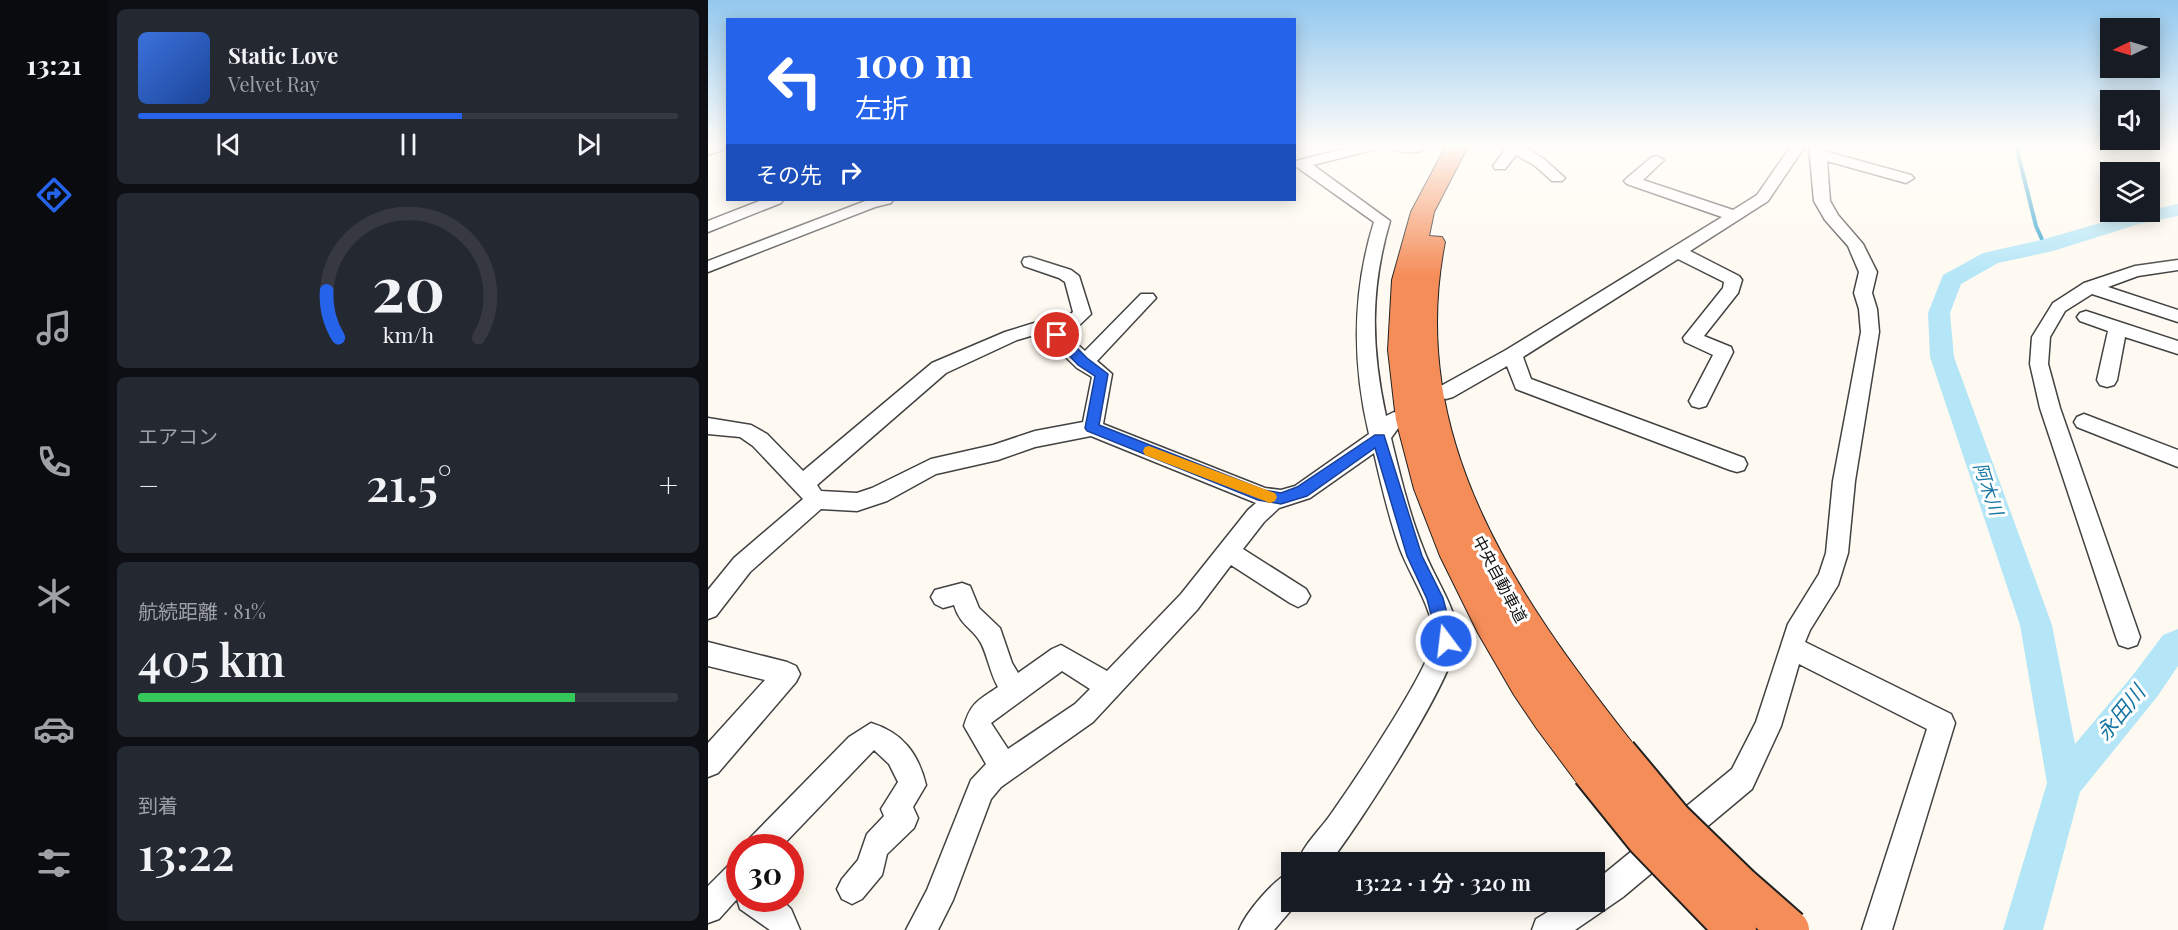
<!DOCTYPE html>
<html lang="ja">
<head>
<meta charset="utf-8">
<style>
  body { margin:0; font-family:"Playfair Display","Noto Sans JP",serif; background:#242831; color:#f1f3f6; height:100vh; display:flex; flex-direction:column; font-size:22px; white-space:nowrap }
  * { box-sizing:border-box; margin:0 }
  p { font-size:20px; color:#9ea1a6 }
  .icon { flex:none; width:33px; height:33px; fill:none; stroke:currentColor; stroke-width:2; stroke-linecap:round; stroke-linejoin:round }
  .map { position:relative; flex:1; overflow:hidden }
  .details { display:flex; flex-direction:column; gap:9px; padding:9px; background:#0d0f14; width:600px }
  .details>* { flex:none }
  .guide { position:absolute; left:18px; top:18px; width:570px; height:183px; border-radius:0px; box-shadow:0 3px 15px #0003; background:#2563eb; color:#fff; overflow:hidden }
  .needle { width:39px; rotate:265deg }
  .fabs { position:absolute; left:1392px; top:18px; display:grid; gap:12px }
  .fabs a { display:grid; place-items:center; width:60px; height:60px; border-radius:0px; background:#171b24; box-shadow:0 3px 15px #0003; font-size:30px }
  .speed { position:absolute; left:18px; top:834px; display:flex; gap:12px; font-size:30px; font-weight:700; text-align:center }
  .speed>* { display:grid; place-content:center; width:78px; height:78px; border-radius:50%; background:#171b24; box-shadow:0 3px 15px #0003; line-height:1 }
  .speed .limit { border:9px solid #d22; background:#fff; color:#111 }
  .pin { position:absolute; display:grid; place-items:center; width:51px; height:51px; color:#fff; margin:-26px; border:3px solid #fff; border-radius:50%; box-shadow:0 2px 6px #0007 }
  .me { position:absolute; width:66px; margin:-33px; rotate:345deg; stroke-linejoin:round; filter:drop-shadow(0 0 4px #0008) }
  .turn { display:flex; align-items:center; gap:21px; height:126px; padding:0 30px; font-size:27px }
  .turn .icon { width:78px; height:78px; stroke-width:2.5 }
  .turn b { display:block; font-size:42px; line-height:51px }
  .then { display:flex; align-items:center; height:57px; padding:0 30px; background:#0003; gap:12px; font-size:22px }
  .big { font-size:45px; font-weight:600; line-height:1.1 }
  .details .widget { flex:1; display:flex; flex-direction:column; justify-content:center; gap:9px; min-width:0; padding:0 21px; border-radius:9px; background:#242831 }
  .details .dial { align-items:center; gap:0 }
  .dial svg { height:156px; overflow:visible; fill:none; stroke:#363941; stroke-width:7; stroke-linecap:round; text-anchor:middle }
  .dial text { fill:#f1f3f6; stroke:none }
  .song { display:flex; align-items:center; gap:18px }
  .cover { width:72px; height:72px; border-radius:9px; background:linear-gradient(135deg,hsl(220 70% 55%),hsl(220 70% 35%)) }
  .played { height:6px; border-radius:3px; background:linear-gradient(90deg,#2563eb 60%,#363941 60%) }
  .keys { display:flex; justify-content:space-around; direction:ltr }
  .heat { display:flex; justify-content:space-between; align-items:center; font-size:33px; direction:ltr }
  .charge { height:9px; border-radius:4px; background:linear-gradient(90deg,#34c759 81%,#363941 0) }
  .trip { position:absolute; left:573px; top:852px; width:324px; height:60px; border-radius:0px; background:#171b24; box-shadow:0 3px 15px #0003; font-weight:600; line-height:60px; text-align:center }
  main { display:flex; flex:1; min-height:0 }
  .tab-bar { display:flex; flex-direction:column; width:108px; justify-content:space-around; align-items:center; background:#090b0e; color:#9ea1a6 }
  .tab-bar .icon { width:42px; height:42px }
  .tab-bar .on { color:#2563eb }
  .tab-bar b { font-size:27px; color:#f1f3f6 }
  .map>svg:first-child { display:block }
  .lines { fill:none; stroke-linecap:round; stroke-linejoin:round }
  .stream { stroke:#3ba6cf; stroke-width:4 }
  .river { fill:#b5e6f7; fill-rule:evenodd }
  .minor-casing { stroke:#424242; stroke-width:3 }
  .highway-casing { stroke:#202020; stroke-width:2 }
  .minor { fill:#fff; fill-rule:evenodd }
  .highway { fill:#f58d59; fill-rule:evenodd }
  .highway-bridge-casing { stroke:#202020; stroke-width:44; stroke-linecap:butt }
  .highway-bridge { stroke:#f58d59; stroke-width:40 }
  .route { fill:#2563eb; stroke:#184099; stroke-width:1.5 }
  .slow { fill:#f59e0b }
  .labels { text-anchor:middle; stroke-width:6; stroke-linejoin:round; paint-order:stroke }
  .street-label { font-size:16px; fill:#0f0f0f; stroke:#fff }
  .water-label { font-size:18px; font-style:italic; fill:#1676a3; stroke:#fff }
  .near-water-label { font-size:21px; font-style:italic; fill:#1676a3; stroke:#fff }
</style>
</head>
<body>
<main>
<nav class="tab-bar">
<b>13:21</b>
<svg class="icon on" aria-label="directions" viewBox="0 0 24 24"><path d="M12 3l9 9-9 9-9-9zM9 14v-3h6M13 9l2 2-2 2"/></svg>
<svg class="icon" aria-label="music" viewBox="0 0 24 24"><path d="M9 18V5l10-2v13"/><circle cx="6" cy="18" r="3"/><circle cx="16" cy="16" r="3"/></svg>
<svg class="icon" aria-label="phone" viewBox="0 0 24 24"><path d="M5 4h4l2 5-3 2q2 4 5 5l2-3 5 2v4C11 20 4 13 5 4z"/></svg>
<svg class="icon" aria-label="climate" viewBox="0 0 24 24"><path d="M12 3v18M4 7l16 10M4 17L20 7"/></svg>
<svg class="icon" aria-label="car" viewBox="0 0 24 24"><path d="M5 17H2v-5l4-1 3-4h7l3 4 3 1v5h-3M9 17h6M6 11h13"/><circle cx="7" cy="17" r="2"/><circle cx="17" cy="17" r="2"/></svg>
<svg class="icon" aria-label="filters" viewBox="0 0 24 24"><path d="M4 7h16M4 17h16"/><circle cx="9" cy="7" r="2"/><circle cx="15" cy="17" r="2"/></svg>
</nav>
<section class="details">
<div class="widget">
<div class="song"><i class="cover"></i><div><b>Static Love</b><p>Velvet Ray</p></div></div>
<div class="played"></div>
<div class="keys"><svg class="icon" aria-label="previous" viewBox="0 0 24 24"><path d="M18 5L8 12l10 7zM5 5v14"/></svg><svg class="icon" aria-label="pause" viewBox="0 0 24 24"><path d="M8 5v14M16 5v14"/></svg><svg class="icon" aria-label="next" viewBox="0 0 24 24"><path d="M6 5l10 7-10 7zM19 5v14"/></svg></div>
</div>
<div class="widget dial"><svg viewBox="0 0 100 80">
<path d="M14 69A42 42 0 1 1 86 69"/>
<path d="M14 69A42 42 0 0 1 8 45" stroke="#2563eb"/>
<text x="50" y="56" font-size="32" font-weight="700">20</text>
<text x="50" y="72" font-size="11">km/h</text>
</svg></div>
<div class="widget"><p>エアコン</p>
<div class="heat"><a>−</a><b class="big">21.5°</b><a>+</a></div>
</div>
<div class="widget"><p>航続距離 · 81%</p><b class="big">405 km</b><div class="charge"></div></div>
<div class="widget"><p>到着</p><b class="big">13:22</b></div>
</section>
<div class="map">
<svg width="1470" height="930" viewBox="0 0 1470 930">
  <rect width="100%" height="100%" fill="#fffaf1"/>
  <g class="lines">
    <path class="stream" d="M 1308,146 L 1328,226 L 1337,246"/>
    <path class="river" d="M 1470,204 L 1470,216 L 1431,224 L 1345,251 L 1290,263 L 1253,284 L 1242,313 L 1246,357 L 1344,625 L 1367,744 L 1425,675 L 1455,635 L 1470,629 L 1470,666 L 1449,697 L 1372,792 L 1335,930 L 1295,930 L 1339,783 L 1312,625 L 1222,357 L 1220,313 L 1235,275 L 1275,253 L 1333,240 L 1420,215 Z"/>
    <defs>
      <path id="minor" d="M 0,146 L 19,146 L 17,149 L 0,155 Z
        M 646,146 L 670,146 L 668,149 L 605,165 L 682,221 C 662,289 663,347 678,416 L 686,412 L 693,415 L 696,420 L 683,438 C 692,475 701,513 715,548 C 725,576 745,602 750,632 C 755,667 648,829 622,862 L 590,862 C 595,845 612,830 623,814 C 642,787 729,660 726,634 C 722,604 703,577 692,549 C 681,518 673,484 666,453 L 602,498 L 571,508 L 556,522 L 535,549 L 598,589 L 602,596 L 598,603 L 590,607 L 582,603 L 523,565 L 489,610 L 385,722 L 293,787 L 283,799 L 245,900 L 230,930 L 198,930 L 219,890 L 263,780 L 278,764 L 256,726 C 263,702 271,700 290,687 C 282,673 280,657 273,643 C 264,627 253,627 246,605 L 235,608 L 227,604 L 223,597 L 227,590 L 254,583 L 262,586 L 271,608 L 292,628 L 304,663 L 310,673 L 344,649 L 353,645 L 399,671 L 473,594 L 540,510 L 548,503 L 383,436 L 327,447 L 290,460 L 228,474 L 179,501 L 149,511 L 113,509 L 42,572 L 8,616 L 0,619 L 0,590 L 26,558 L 95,499 L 45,446 L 32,437 L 0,434 L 0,418 L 43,425 L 59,434 L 95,471 L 224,363 L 297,332 L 336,320 L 348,326 L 365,312 L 357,282 L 351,278 L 316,266 L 314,262 L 316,258 L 322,257 L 363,270 L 371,276 L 383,314 L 360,336 L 377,351 L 433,294 L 445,294 L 448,298 L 389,361 L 404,374 L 395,424 L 557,488 L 573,490 L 587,486 L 661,434 C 644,362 644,293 666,222 L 586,165 L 588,161 ZM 333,333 L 369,368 L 384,377 L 375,422 L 327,431 L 285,445 L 223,459 L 164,488 L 149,493 L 113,491 L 109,485 L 238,373 L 309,340 ZM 354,671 L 382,689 L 367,704 L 300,749 L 283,723 Z
        M 680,146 L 716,146 L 713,151 C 704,153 687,153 680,146 Z
        M 800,146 L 815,146 L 836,159 L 857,178 L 854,181 L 844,181 L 826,165 L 808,155 L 797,169 L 787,169 L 785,166 Z
        M 1083,146 L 1097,146 L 1060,201 L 982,251 L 1031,276 L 1034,280 L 1030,293 L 996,336 L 1023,347 L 1025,352 L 998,406 L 991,408 L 984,406 L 981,401 L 1005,355 L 977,342 L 975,338 L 1015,288 L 1016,282 L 970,259 L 815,357 L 823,379 L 1036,458 L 1039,464 L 1036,470 L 1029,472 L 1022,470 L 808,389 L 799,366 L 745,397 L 738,399 L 731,397 L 728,392 L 731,387 L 798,350 L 1014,217 L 919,184 L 916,181 L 919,178 L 944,157 L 949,156 L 956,160 L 935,180 L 1025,210 L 1049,195 Z
        M 1101,146 L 1115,146 L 1116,151 L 1203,175 L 1206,178 L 1198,183 L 1119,161 L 1122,201 L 1130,215 L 1155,244 L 1169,272 L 1164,293 L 1169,309 L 1171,332 L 1147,481 L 1140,553 L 1130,585 L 1102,630 L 1097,642 L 1243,714 L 1247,723 L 1184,930 L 1154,930 L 1219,729 L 1091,664 L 1073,726 L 1044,789 L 915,897 L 867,930 L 824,930 L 828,919 L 856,902 L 886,902 L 886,882 L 1024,769 L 1048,722 L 1080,624 L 1111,574 L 1118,553 L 1125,481 L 1153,332 L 1151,309 L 1146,293 L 1151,272 L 1140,246 L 1117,220 L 1106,201 Z
        M 54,200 L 75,200 L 73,203 L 0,232 L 0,221 Z
        M 160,200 L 185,200 L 183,203 L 167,207 L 0,272 L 0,261 Z
        M 1470,260 L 1470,270 L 1430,276 L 1400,287 L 1470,310 L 1470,322 L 1384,294 L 1357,311 L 1342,337 L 1340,364 L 1352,408 L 1432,637 L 1429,645 L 1420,648 L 1411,645 L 1408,637 L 1332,408 L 1322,364 L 1324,337 L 1345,303 L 1376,283 L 1427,266 Z
        M 1378,311 L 1470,341 L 1470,354 L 1417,337 L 1409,380 L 1406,385 L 1399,387 L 1392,385 L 1389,380 L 1400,331 L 1372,321 L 1369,317 L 1372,313 Z
        M 1376,414 L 1470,450 L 1470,467 L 1369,427 L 1366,422 L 1369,417 Z
        M 0,642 L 79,662 L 88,666 L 92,674 L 88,682 L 10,773 L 0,777 L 0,743 L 57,680 L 0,666 Z
        M 163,723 C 195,733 210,753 218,785 L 205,807 L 210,818 L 206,828 L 179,854 L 174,875 L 154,899 L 144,904 L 134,899 L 129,889 L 134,879 L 150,860 L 159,834 L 176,816 L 173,809 L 190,782 L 181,764 L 166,750 L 72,848 L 38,848 L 42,838 L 141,737 Z
        M 32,860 L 32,898 L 72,898 L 83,909 L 92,930 L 62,930 L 32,909 L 29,899 L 11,919 L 0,923 L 0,886 L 22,864 Z
        M 584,871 L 584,902 L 590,902 L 566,930 L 531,930 C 538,912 566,879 584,871 Z"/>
      <path id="highway" d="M 738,146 L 760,146 L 726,212 L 721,236 L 734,237 L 737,242 C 698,438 808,595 923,741 L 929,755 L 923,769 L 909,775 L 903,773 L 898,784 L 884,790 L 870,784 L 829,729 L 806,695 L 770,633 L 732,556 L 706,489 L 688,420 L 680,350 L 684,280 L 703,212 Z"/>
    </defs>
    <use href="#minor" class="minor-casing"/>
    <use href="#highway" class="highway-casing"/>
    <use href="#minor" class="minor"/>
    <use href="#highway" class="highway"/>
    <defs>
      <path id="highway-bridge" d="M 909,755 L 964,821 L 1032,887 L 1081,930
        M 884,770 L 938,837 L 1028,930"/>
    </defs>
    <use href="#highway-bridge" class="highway-bridge-casing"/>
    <use href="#highway-bridge" class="highway-bridge"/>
  </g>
  <linearGradient id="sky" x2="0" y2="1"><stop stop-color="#93c8ee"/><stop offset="0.53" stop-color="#fffdf9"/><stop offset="1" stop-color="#fffdf9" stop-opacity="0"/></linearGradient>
  <rect width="1470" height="276" fill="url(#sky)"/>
  <path class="route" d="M 349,331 L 353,332 L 379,358 L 400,374 L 391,425 L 556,490 L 573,493 L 589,487 L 667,435 L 676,435 L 714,556 L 735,598 L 746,641 L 744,646 L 738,648 L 732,646 L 730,641 L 719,599 L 699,556 L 667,448 L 599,496 L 573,504 L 550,500 L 379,431 L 377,428 L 387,376 L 370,365 L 344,338 L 344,332 Z"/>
  <path class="slow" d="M 441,446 L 567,493 L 569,497 L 567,501 L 562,503 L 437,455 L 435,451 L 437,447 Z"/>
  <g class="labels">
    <g class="street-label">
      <text transform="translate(792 579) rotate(62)" y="6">中央自動車道</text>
    </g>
    <g class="water-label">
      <text transform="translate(1280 489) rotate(71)" y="6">阿木川</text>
    </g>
    <g class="near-water-label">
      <text transform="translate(1413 713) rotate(-51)" y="7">永田川</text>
    </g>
  </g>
</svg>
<div class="fabs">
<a><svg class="needle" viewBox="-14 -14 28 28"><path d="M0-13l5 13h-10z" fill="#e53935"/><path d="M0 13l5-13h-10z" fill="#9ea1a6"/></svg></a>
<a><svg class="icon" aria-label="sound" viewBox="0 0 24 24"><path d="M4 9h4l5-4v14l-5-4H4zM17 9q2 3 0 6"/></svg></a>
<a><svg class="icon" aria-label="layers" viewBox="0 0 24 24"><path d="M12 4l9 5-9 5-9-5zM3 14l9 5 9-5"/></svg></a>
</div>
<div class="speed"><div class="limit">30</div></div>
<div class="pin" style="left:349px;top:335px;background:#d93025"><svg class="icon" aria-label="arrive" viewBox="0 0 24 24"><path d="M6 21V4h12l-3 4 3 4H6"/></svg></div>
<svg class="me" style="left:738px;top:641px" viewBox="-20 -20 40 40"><circle r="17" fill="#2563eb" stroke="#fff" stroke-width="3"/><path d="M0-11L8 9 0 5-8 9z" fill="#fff"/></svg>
<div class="trip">13:22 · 1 分 · 320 m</div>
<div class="guide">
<div class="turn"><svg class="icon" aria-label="left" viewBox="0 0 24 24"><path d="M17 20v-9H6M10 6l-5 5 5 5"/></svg><div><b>100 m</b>左折</div></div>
<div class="then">その先<svg class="icon" aria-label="right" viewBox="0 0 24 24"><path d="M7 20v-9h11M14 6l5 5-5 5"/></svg></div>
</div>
</div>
</main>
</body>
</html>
